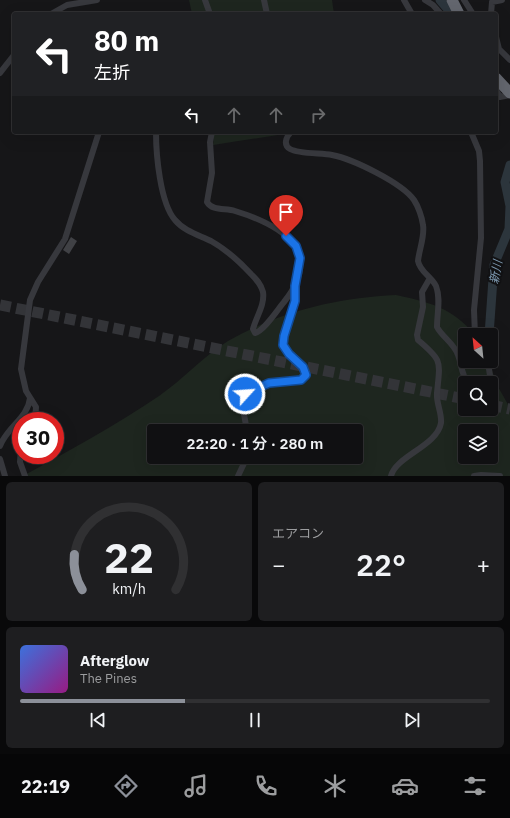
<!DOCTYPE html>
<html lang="ja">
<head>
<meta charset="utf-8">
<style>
  body { margin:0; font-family:"IBM Plex Sans","Noto Sans JP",sans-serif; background:#1e1e20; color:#f1f3f6; height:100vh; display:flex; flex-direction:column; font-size:15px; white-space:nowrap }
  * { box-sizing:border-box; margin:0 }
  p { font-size:13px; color:#9c9d9f }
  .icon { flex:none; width:22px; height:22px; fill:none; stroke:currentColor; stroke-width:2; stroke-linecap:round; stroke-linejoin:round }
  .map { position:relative; height:476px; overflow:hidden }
  .panel { display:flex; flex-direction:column; gap:6px; padding:6px; background:#09090a; flex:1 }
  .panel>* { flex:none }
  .banner { position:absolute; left:12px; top:12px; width:486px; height:122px; border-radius:4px; box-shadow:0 4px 16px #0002,0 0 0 1px #303032; background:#202124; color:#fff; overflow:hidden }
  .needle { width:26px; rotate:333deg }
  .controls { position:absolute; left:458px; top:328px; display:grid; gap:8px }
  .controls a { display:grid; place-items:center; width:40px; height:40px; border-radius:4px; background:#101012; box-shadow:0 4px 16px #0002,0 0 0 1px #303032; font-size:20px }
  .speed { position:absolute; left:12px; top:412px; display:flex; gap:8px; font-size:20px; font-weight:700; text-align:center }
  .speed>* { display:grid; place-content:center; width:52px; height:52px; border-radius:50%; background:#101012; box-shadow:0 4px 16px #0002,0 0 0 1px #303032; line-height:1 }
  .speed .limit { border:6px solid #d22; background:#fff; color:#111 }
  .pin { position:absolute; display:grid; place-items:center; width:34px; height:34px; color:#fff; margin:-41px -17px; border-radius:50% 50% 50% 0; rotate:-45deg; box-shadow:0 0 4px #0007 }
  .pin .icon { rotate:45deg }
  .me { position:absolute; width:44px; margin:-22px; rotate:64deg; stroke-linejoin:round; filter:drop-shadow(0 0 3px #0008) }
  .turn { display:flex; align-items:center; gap:14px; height:84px; padding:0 16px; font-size:18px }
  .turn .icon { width:52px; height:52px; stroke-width:2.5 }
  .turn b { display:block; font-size:28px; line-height:34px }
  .lanes { display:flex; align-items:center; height:38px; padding:0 16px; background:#0003; justify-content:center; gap:20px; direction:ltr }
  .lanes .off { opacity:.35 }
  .big { font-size:30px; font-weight:600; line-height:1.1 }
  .panel .card { flex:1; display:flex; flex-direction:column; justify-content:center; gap:6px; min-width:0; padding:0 14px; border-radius:6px; background:#1e1e20 }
  .panel .dial { align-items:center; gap:0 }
  .dial svg { height:104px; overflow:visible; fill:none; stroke:#303032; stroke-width:7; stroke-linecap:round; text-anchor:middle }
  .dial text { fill:#f1f3f6; stroke:none }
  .song { display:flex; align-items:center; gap:12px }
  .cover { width:48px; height:48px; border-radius:6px; background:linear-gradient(135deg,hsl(220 70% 55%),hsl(310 70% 35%)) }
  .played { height:4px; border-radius:2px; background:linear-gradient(90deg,#8c9099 35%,#303032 35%) }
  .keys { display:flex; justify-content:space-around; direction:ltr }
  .heat { display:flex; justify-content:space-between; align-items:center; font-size:22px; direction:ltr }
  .panel .tiles { flex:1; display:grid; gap:6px; grid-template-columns:1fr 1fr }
  .card:last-child { grid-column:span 2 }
  .trip { position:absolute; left:147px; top:424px; width:216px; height:40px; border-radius:4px; background:#101012; box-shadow:0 4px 16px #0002,0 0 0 1px #303032; font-weight:600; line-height:40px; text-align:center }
  .dock { display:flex; height:64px; justify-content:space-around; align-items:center; background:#060607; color:#9c9d9f }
  .dock .icon { width:28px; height:28px }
  .dock .on { color:#8c9099 }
  .dock b { font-size:18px; color:#f1f3f6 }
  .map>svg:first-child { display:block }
  .green { fill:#1e261f; fill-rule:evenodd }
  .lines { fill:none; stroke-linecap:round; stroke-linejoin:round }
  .river { stroke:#2c353c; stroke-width:9 }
  .building { fill:#404145 }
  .highway-tunnel { stroke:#333438; stroke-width:11; stroke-dasharray:11 5.5; stroke-linecap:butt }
  .street { stroke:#37383d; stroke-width:6 }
  .highway { stroke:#63666e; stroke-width:11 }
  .route-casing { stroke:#114b97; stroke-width:10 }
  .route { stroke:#1a73e8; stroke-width:7 }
  .labels { text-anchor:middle; stroke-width:4; stroke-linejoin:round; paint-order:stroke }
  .water-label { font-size:12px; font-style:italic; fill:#7f9bb3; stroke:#111113 }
</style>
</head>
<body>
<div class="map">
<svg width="510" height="476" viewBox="0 0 510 476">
  <rect width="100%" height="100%" fill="#161618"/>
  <path class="green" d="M 189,0 L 332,0 L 334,14 L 192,14 Z
    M 214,132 L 297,132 L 213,145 Z
    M 396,295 C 426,301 456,309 474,335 L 465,335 L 465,361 L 489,361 L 497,385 L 510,408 L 510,476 L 23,476 C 69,451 116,425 159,396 C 182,380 205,355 228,341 C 281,311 336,298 396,295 ZM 465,383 L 491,383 L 491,409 L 465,409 ZM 154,431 L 356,431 L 356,457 L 154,457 ZM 465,431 L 491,431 L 491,457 L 465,457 Z"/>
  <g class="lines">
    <path class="river" d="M 440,0 L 452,14
      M 489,335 L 494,265 L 509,229 L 510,206 L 505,182 L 510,165"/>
  </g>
  <path class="building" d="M 71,237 L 77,241 L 69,254 L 63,250 Z"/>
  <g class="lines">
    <path class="highway-tunnel" d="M 0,305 L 465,399
      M 491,405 L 510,409"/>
    <path class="street" d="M 205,0 L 210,14
      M 264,0 L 267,14
      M 404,0 L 412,14
      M 425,0 L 433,5 L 441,14
      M 464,0 L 473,14
      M 51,14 L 67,5 L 97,0
      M 491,14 L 492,2 L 502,0
      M 496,37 L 499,49
      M 496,46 L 510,60
      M 0,73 L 14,55
      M 496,90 L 500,97 L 510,95
      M 156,132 C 156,154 160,203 175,220 C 184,231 199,235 211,241 C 227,250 239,261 251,274 C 256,279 261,284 263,292 C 265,305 256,317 253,329 L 255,333 C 264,331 278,309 284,302 C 325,251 281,225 235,211 C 225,208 212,211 207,202 L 212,173 L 210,142 L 212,132
      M 291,132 C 286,137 283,145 290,149 C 299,154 321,153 332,155 C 353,159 402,183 414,200 C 418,206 422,217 423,225 C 425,236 419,250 418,261 C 420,272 431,276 436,286 C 441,299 437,313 437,327 C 442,337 454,343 458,355 C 462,365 461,374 468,383
      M 471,132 L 479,151 L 480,161 L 481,238 L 474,310 L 475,335
      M 484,409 L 493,412 L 495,409 L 489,369 L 486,361
      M 35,421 L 36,407 L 26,391 L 21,369 L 30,300 L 38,282 L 65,239 L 99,132
      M 247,431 L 242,403 L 245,394 L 269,383 L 301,380 L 306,375 C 304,362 287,358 284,346 C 280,335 290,321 293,310 C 295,302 295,294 295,286
      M 0,446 C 7,427 28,418 30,398
      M 21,449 L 20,462 L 25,476
      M 0,459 L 5,476
      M 238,476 L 247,457
      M 391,476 C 396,456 437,446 441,423 C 442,413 436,403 437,393 C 440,361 443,361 418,340 L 417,335 L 423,307 L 422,292 L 430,278
      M 474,476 L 481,475 L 500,476"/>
    <path class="highway" d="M 452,0 L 459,14
      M 496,78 L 510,93"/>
  </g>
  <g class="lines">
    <defs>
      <path id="route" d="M 245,394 L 269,383 L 301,380 L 306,375 L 303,367 L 289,354 L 283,345 L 284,336 L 295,301 L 295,286 L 300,258 L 296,246 L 286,236"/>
    </defs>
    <use href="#route" class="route-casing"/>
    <use href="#route" class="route"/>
  </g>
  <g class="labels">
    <g class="water-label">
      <text transform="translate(496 272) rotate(-80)" y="4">新川</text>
    </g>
  </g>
</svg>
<div class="controls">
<a><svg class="needle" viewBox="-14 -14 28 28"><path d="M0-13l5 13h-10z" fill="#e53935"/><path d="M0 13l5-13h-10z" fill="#9c9d9f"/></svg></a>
<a><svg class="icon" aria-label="search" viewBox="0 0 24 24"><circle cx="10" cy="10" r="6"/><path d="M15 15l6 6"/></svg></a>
<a><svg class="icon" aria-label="layers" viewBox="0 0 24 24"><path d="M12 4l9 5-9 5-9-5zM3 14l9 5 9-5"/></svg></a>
</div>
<div class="speed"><div class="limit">30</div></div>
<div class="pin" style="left:286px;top:236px;background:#d93025"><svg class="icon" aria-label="arrive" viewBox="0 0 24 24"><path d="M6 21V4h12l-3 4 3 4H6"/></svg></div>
<svg class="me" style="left:245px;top:394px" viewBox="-20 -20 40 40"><circle r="17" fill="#1a73e8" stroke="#fff" stroke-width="3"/><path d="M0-11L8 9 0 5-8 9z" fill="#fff"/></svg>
<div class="trip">22:20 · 1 分 · 280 m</div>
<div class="banner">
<div class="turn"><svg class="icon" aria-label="left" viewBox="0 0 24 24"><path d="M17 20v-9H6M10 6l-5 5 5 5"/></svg><div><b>80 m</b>左折</div></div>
<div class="lanes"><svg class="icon" aria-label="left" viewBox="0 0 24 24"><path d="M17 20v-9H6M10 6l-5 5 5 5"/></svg><svg class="icon off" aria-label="ahead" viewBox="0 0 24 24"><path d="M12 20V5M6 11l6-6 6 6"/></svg><svg class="icon off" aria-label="ahead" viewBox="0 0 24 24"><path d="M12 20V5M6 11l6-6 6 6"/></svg><svg class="icon off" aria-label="right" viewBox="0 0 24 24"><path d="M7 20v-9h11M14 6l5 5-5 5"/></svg></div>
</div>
</div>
<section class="panel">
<div class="tiles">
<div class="card dial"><svg viewBox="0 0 100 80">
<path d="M14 69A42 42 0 1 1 86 69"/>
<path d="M14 69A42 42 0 0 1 8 42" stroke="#8c9099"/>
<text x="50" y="56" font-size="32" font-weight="700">22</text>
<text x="50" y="72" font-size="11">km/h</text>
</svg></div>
<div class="card"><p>エアコン</p>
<div class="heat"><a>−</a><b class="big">22°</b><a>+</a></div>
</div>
<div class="card">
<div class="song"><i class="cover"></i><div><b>Afterglow</b><p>The Pines</p></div></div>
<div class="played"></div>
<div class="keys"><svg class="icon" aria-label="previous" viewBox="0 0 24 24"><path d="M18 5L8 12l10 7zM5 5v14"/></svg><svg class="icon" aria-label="pause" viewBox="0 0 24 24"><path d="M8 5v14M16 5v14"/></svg><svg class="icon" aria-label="next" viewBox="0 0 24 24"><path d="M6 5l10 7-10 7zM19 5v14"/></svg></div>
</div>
</div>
</section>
<nav class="dock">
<b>22:19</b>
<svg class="icon on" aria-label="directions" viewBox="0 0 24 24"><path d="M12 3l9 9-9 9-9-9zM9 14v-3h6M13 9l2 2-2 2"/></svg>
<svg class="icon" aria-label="music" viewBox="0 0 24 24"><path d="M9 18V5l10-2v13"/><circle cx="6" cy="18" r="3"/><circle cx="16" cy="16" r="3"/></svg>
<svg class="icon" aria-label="phone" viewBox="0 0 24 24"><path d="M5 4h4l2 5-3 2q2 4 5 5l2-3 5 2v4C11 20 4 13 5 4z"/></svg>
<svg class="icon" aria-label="climate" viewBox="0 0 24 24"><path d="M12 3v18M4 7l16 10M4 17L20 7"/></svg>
<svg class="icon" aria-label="car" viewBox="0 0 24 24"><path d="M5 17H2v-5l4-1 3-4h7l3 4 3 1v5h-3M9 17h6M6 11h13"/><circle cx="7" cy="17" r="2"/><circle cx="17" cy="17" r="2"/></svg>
<svg class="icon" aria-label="filters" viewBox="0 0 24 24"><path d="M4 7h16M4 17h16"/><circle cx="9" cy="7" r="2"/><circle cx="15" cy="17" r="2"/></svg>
</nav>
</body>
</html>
